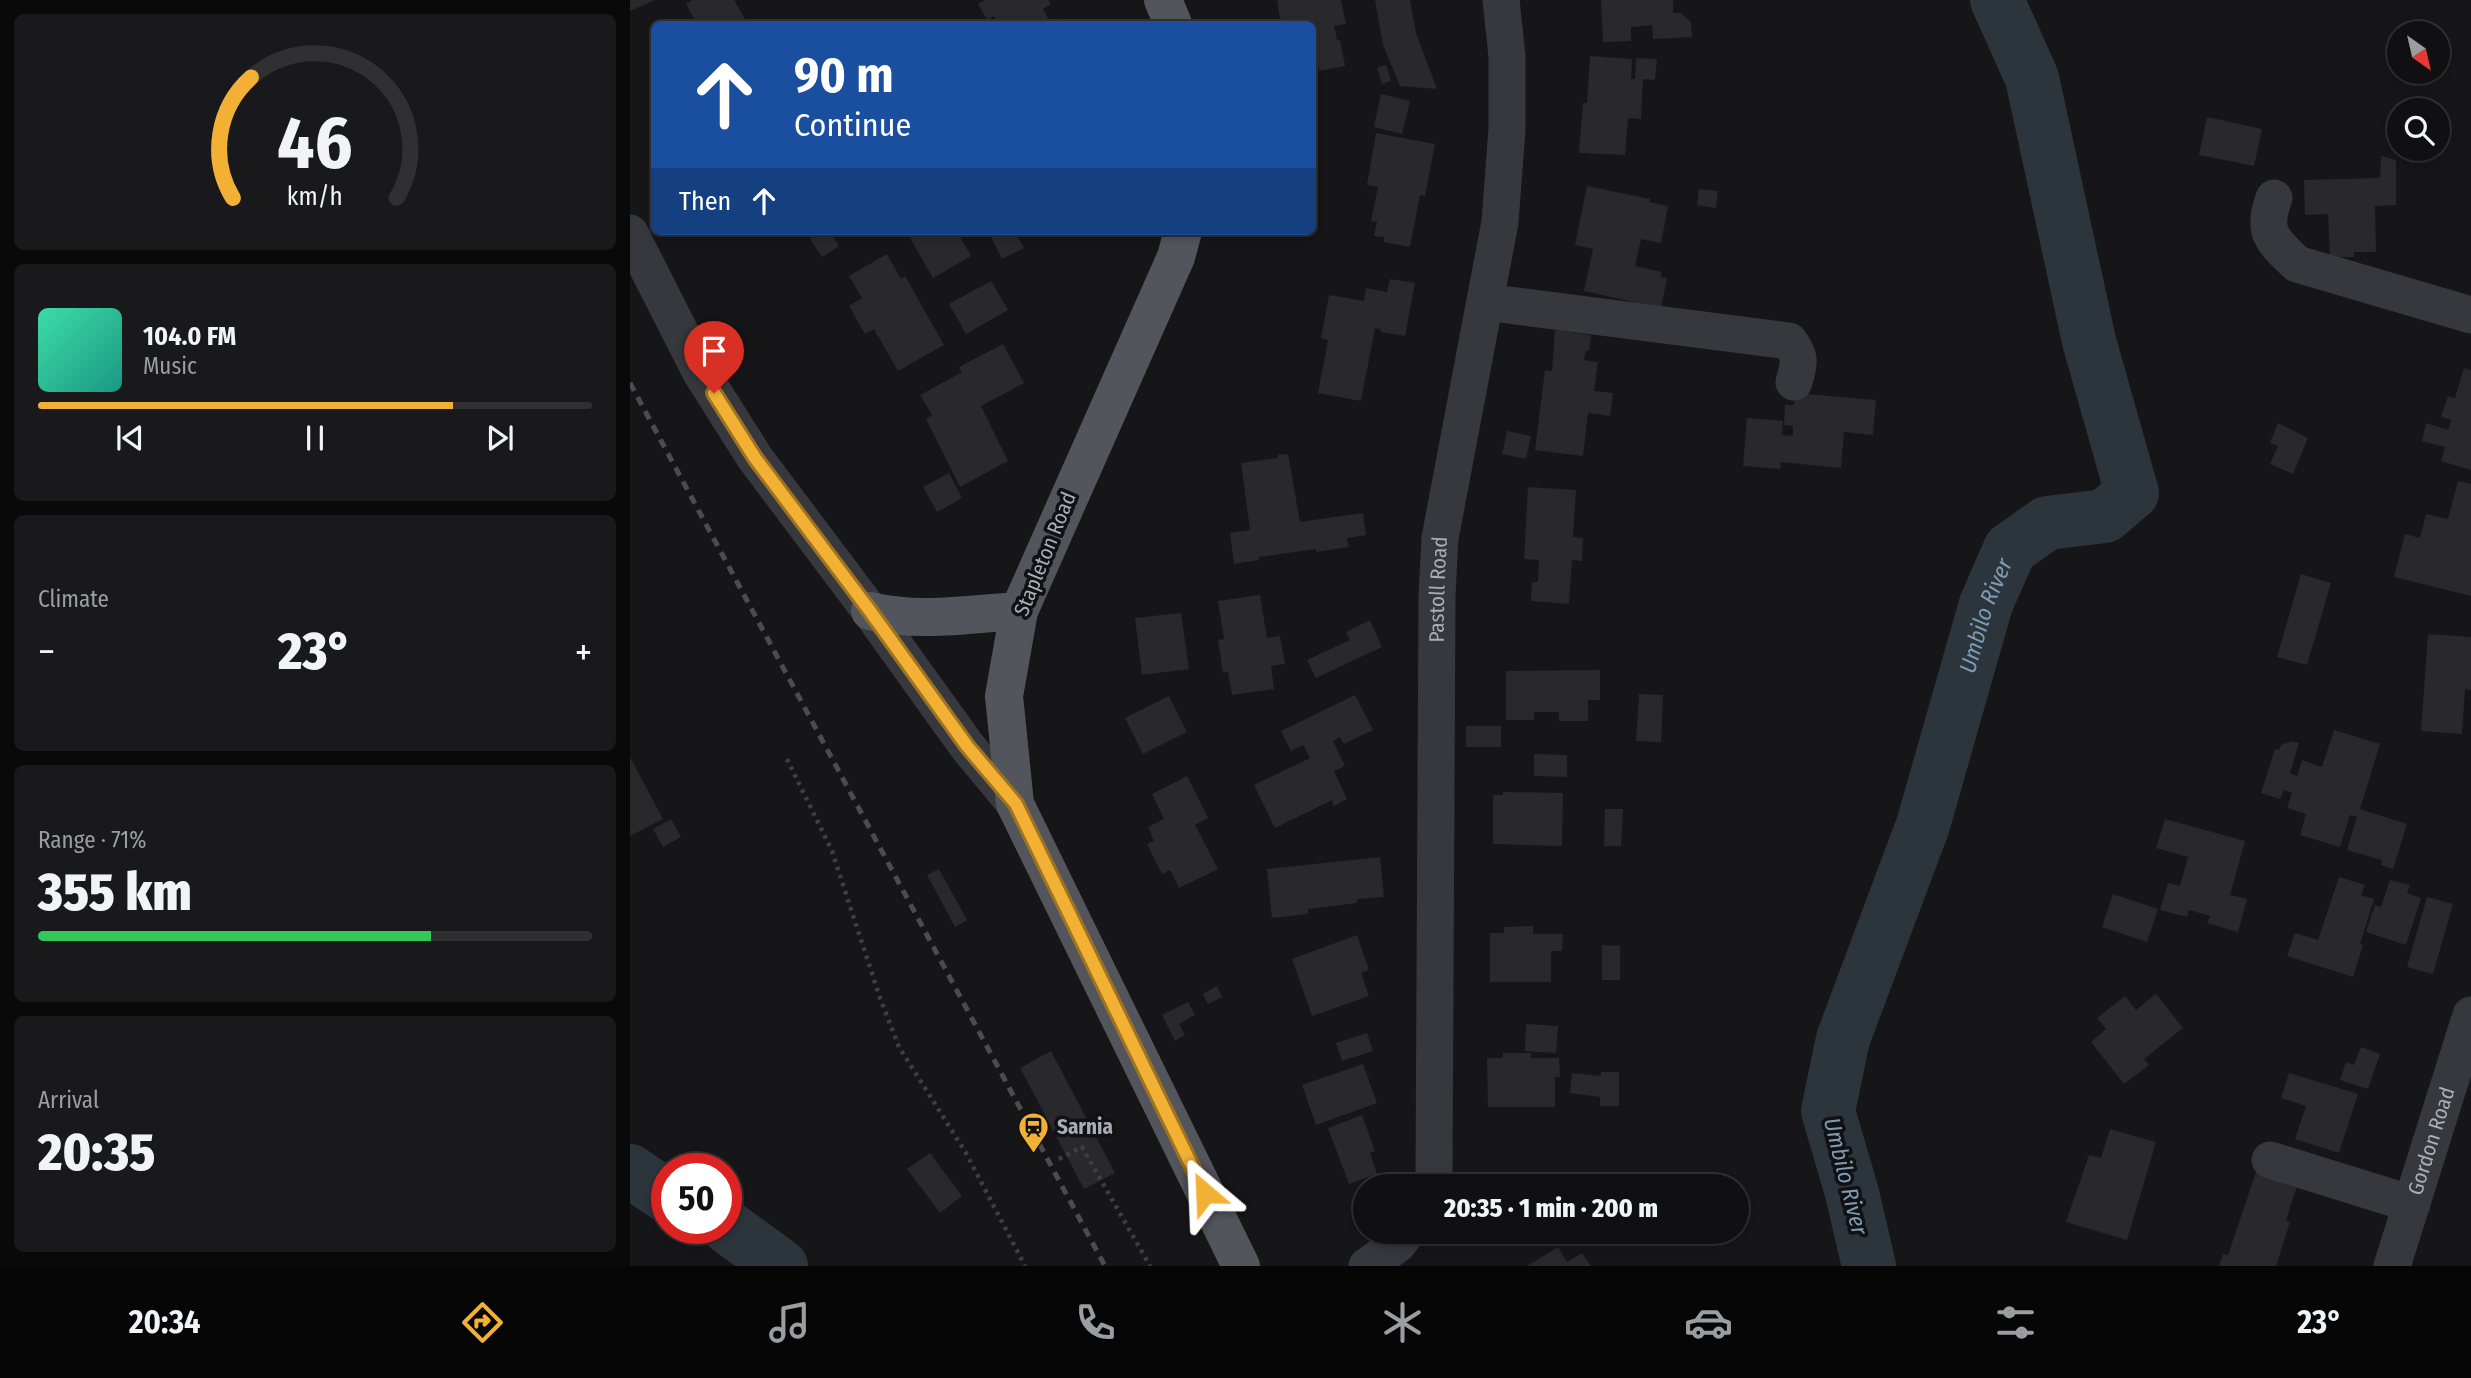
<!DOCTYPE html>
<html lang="en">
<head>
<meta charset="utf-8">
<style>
  body { margin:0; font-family:"Fira Sans Condensed",sans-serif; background:#19191b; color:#f1f3f6; height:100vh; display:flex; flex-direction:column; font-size:26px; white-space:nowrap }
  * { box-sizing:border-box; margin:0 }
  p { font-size:23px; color:#9c9d9f }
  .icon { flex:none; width:38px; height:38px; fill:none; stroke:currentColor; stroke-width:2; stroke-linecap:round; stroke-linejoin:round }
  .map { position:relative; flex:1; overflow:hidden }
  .side { display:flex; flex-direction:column; gap:14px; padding:14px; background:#09090a; width:630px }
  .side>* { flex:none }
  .banner { position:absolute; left:21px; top:21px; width:665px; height:214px; border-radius:10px; box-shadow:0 4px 10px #0003,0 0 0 2px #303032; background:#1a4fa0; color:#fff; overflow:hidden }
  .needle { width:46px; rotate:146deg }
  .fabs { position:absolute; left:1757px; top:21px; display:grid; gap:14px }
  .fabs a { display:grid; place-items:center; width:63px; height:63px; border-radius:50%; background:#101012; box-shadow:0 4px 10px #0003,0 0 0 2px #303032; font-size:35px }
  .speed { position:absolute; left:21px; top:1153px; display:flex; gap:14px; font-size:35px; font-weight:700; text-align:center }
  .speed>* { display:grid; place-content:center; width:91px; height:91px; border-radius:50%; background:#101012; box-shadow:0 4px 10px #0003,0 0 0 2px #303032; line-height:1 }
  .speed .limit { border:10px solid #d22; background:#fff; color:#111 }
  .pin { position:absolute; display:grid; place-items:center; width:60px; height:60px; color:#fff; margin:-72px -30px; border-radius:50% 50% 50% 0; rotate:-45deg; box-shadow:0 0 7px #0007 }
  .pin .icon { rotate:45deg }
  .me { position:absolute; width:77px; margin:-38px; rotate:334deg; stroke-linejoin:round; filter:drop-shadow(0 0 5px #0008) }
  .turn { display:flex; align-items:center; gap:24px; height:147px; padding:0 28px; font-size:32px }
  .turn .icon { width:91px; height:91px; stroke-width:2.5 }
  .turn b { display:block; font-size:49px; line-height:60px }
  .then { display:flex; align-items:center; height:66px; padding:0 28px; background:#0003; gap:14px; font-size:26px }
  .big { font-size:52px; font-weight:800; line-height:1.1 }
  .side .card { flex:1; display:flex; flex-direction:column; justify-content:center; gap:10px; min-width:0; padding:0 24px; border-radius:10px; background:#19191b }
  .side .dial { align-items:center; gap:0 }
  .dial svg { height:182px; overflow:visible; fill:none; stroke:#303032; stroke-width:7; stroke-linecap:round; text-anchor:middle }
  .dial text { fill:#f1f3f6; stroke:none }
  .song { display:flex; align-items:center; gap:21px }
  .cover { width:84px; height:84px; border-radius:10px; background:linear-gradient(135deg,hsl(160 70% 55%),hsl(170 70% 35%)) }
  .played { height:7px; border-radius:4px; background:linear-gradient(90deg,#f2b134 75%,#303032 75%) }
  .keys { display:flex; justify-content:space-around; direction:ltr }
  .heat { display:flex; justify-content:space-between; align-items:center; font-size:38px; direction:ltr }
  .charge { height:10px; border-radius:5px; background:linear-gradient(90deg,#34c759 71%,#303032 0) }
  .trip { position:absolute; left:723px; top:1174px; width:396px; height:70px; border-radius:35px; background:#101012; box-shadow:0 4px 10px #0003,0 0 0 2px #303032; font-weight:800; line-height:70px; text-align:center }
  .tab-bar { display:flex; height:112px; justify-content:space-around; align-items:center; background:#060607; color:#9c9d9f }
  .tab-bar .icon { width:49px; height:49px }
  .tab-bar .on { color:#f2b134 }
  .tab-bar b { font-size:32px; color:#f1f3f6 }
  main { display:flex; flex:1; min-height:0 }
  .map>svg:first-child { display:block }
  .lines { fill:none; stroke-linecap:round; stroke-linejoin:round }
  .river { stroke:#2c353c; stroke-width:54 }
  .building { fill:#29292c }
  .path { stroke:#3d3f44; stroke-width:4.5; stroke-dasharray:3.5 5; stroke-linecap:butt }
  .minor { stroke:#37383d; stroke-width:37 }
  .major { stroke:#53555c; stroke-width:38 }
  .rail { stroke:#4a4c52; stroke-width:5; stroke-dasharray:9 7; stroke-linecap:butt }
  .route-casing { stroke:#9d7322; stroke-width:18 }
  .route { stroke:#f2b134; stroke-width:12 }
  .labels { text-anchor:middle; stroke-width:7; stroke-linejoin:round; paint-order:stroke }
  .street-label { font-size:21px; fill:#a8adb8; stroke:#111113 }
  .poi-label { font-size:21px; font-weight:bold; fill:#a8adb8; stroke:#111113; text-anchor:start }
  .water-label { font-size:23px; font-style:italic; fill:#7f9bb3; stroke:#111113 }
</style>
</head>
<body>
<main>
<section class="side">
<div class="card dial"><svg viewBox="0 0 100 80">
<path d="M14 69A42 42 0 1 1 86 69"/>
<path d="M14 69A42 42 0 0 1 22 16" stroke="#f2b134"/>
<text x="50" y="56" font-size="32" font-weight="700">46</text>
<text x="50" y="72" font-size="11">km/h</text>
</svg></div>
<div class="card">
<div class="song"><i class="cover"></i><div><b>104.0 FM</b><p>Music</p></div></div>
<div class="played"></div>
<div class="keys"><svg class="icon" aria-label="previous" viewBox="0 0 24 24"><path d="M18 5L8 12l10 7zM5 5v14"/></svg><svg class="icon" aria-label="pause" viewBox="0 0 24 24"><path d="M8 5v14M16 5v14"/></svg><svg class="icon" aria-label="next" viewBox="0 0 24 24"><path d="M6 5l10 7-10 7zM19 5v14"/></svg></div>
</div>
<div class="card"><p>Climate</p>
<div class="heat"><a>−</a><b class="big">23°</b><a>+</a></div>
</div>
<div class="card"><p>Range · 71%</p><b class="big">355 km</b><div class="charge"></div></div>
<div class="card"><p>Arrival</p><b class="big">20:35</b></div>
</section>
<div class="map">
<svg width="1841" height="1266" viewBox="0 0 1841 1266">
  <rect width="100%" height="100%" fill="#161618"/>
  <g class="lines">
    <g class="river">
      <path d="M 0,1171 L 37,1196"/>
      <path d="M 96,1226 L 151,1266"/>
      <path id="s1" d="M 1239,1266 L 1222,1193 L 1198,1111 L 1213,1039 L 1293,825 L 1356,604 L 1380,549 L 1417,523 L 1475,516 L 1502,493 L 1459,341 L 1402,78 L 1367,0"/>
    </g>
  </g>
  <path class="building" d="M 0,0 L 25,0 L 0,11 Z
    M 62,0 L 104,0 L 118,24 L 67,24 L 56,4 Z
    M 355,0 L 418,0 L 421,4 L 413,9 L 420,22 L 428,18 L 431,24 L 369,24 L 364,16 L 357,20 L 348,4 Z
    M 647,0 L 711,0 L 716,24 L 704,26 L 707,40 L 710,40 L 715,66 L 689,71 L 688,65 L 682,66 L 682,24 L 655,24 L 654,18 L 650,19 Z
    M 745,0 L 780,0 L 786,33 L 807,89 L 770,86 L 753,45 Z
    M 971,0 L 1043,0 L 1043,13 L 1051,13 L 1061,22 L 1062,37 L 1023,39 L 1022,25 L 1001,27 L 1001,41 L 973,42 Z
    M 960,56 L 1002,59 L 1001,79 L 1005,79 L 1006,58 L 1027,59 L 1025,80 L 1013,79 L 1011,119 L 998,118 L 995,155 L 949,153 L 953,103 L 957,103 Z
    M 756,65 L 761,81 L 752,84 L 747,68 Z
    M 751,94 L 780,101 L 772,134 L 744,127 Z
    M 1577,117 L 1632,129 L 1624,166 L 1569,155 Z
    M 746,133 L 805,144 L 795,196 L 790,195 L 780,247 L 754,242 L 754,237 L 744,236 L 747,222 L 741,221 L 748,187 L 737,185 Z
    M 1751,156 L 1766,160 L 1766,205 L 1745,206 L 1746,252 L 1724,252 L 1724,257 L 1700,257 L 1698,214 L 1675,215 L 1674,180 L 1750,178 Z
    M 957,186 L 1020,199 L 1019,202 L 1038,206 L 1031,243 L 1011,239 L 1005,266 L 1032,272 L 1030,277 L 1037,278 L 1031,308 L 954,291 L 963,249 L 945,245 Z
    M 1069,189 L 1088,191 L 1086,208 L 1067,205 Z
    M 192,231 L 200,231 L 209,246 L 192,257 L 180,239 Z
    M 276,231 L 327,231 L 341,256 L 303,278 Z
    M 358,231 L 385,231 L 394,248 L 372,259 Z
    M 257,254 L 271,279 L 275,276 L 314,345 L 268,371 L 244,329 L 235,334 L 219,306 L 232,298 L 219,276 Z
    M 760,279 L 785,283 L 775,336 L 751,332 L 751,329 L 745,328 L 731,401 L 688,393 L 698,340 L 691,338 L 699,295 L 734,301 L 736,288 L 757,292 Z
    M 361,281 L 378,310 L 336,334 L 319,304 Z
    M 925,330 L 961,335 L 959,351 L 956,350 L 954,360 L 968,362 L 964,391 L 983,393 L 980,416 L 958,413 L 953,456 L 905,450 L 915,370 L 922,371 Z
    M 373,344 L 394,383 L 351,406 L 378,461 L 330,487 L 296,419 L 302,415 L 290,395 L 332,372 L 329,367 Z
    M 1834,368 L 1841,370 L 1841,470 L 1811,461 L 1815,447 L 1792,441 L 1796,423 L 1818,430 L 1821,420 L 1811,417 L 1818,396 L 1825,398 Z
    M 1165,393 L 1246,400 L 1243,435 L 1214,432 L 1211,468 L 1151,462 L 1150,469 L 1113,466 L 1117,418 L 1153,421 L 1152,435 L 1163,436 L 1163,426 L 1154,425 L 1155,405 L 1164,405 Z
    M 1648,423 L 1678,438 L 1663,474 L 1640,464 L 1648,446 L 1640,443 Z
    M 877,431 L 901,436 L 896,459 L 872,454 Z
    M 658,454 L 670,522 L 733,513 L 736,535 L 717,538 L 719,547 L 686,552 L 686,549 L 629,557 L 629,560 L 604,564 L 600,533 L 620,530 L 611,463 L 648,458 L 648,455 Z
    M 319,473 L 332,498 L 307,512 L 293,487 Z
    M 1828,481 L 1841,484 L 1841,596 L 1764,577 L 1775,534 L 1790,538 L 1796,514 L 1818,519 Z
    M 898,487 L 946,490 L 943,537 L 953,538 L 952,561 L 942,560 L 939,604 L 901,601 L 902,582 L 908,582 L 909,560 L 894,559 Z
    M 1671,574 L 1701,583 L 1677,665 L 1647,657 Z
    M 630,595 L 637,638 L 650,636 L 655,664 L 641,666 L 644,689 L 602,695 L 598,672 L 593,673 L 588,640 L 594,639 L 588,601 Z
    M 551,613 L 559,669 L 512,675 L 505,618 Z
    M 740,620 L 752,647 L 686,678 L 677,660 L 720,640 L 716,632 Z
    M 1798,634 L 1841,637 L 1841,690 L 1835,689 L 1832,734 L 1791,731 Z
    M 970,670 L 970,700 L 958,700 L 958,721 L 929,721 L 929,712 L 904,712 L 904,720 L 876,720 L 876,671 Z
    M 1009,694 L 1033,695 L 1031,742 L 1006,741 Z
    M 725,695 L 743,730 L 714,744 L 710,737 L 703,741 L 715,766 L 704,771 L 717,799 L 704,806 L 702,800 L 645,828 L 624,785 L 680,758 L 673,745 L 661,751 L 651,731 Z
    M 539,696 L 557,732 L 513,754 L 495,718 Z
    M 836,726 L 871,726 L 871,747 L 836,747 Z
    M 1704,730 L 1750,744 L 1730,809 L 1777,824 L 1763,869 L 1751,865 L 1752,860 L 1717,850 L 1727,817 L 1720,815 L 1710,847 L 1670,835 L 1676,814 L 1657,808 L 1662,793 L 1654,790 L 1650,799 L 1631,793 L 1645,749 L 1649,750 L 1651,745 L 1663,741 L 1669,743 L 1660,773 L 1667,776 L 1672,760 L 1692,767 Z
    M 904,754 L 937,755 L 937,777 L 904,776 Z
    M 0,757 L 33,819 L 0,836 Z
    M 557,776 L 578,818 L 565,825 L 588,869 L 549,888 L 540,870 L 532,874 L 517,844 L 524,841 L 518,827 L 534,819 L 522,794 Z
    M 873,792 L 933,793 L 932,846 L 863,844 L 863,795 L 873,795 Z
    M 975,809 L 993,809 L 991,846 L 974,846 Z
    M 41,819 L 51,837 L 33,847 L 23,829 Z
    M 1535,819 L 1615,841 L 1600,895 L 1617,899 L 1608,932 L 1577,923 L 1580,916 L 1559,910 L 1557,917 L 1530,910 L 1538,883 L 1550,886 L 1558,857 L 1526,848 Z
    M 750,857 L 754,897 L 727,899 L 727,903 L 678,909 L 678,914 L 642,918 L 637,869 Z
    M 309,869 L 337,920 L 325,927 L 297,875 Z
    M 1709,877 L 1735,885 L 1731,895 L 1744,899 L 1730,944 L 1733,945 L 1723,977 L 1657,956 L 1665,933 L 1688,940 Z
    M 1760,880 L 1780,885 L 1777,893 L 1791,898 L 1776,945 L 1736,932 L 1745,905 L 1751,907 Z
    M 1483,894 L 1528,909 L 1517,942 L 1472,927 Z
    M 1797,897 L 1823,904 L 1803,974 L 1777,967 Z
    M 903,926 L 903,934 L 933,934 L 932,951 L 921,951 L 921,982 L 860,982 L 860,933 L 874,933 L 874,927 Z
    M 727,935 L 739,970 L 731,973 L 739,996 L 682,1016 L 662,959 Z
    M 972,945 L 990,946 L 990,980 L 972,980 Z
    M 587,986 L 592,997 L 578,1004 L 573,994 Z
    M 1526,994 L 1553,1028 L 1514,1059 L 1519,1065 L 1494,1084 L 1461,1042 L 1476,1029 L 1467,1018 L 1495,996 L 1506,1010 Z
    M 558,1002 L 565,1015 L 549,1024 L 555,1035 L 545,1041 L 532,1015 Z
    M 896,1024 L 928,1026 L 926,1053 L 895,1051 Z
    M 737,1033 L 743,1051 L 712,1061 L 706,1043 Z
    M 1731,1047 L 1750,1054 L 1738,1089 L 1710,1080 L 1716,1062 L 1724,1065 Z
    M 421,1051 L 485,1173 L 454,1189 L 390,1068 Z
    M 873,1053 L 901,1053 L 901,1058 L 929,1058 L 930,1077 L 925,1077 L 925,1107 L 858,1107 L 857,1058 L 873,1058 Z
    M 733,1064 L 747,1103 L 686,1125 L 672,1085 Z
    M 971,1072 L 989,1072 L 989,1106 L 970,1106 L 970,1097 L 940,1093 L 942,1073 L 971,1076 Z
    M 1659,1073 L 1728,1094 L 1709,1153 L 1665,1139 L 1676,1106 L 1651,1098 Z
    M 732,1115 L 745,1151 L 740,1153 L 747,1174 L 719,1184 L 698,1128 Z
    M 1480,1129 L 1526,1142 L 1497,1240 L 1436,1222 L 1459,1155 L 1471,1158 Z
    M 300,1153 L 332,1196 L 310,1213 L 277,1169 Z
    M 1626,1172 L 1667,1186 L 1656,1220 L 1660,1222 L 1646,1266 L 1589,1266 L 1593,1254 L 1598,1255 Z
    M 928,1247 L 937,1262 L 952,1253 L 961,1266 L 897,1266 Z"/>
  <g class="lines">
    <path class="path" d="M 157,759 L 202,851 L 250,998 L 269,1047 L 336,1153 L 395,1266
      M 429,1159 L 452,1147 L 520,1266"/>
    <g class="minor">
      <path d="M 1644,198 C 1631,233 1643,241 1667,264 L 1841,315"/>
      <path d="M 0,233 L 70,371 L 125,458 L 240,611 L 337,746 L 385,804"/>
      <path d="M 855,302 L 1159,341 C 1172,358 1169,363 1164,382"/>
      <path d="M 1640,1160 L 1782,1204"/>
      <path id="s2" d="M 801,1186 L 804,1176 L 807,595 L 810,538 L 870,222 L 877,129 L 877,56 L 871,0"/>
      <path d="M 737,1266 L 768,1244 L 777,1232"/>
      <path id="s3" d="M 1762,1266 L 1841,1015"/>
    </g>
    <path class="major" d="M 533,0 L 543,24
      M 553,231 L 546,257 L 389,611 L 374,696 L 385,804 L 611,1266
      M 240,611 C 288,623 340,614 389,611"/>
    <path class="rail" d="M 0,383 L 475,1266"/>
  </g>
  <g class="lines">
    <defs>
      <path id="route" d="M 84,393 L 125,458 L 240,611 L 337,746 L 386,804 L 575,1193"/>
    </defs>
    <use href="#route" class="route-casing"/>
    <use href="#route" class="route"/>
  </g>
  <defs>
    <symbol id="station-pin" viewBox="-11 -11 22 30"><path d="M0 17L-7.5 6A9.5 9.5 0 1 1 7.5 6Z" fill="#f2b134" stroke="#111113"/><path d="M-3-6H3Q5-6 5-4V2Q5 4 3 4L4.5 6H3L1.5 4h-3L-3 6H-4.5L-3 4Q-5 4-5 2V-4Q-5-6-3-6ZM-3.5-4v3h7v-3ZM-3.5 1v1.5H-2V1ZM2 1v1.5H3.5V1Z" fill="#111"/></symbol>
  </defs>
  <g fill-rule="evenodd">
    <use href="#station-pin" x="386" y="1110" width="35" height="47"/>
  </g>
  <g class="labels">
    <g class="street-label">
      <text transform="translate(415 554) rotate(-68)" y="7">Stapleton Road</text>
      <text dy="7" stroke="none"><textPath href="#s2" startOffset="597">Pastoll Road</textPath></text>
      <text dy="7" stroke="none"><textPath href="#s3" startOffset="131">Gordon Road</textPath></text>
    </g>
    <g class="poi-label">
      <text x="427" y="1134">Sarnia</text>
    </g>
    <g class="water-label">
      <text dy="8" stroke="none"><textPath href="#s1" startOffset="681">Umbilo River</textPath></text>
      <text transform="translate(1216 1176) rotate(76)" y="8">Umbilo River</text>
    </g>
  </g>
</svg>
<div class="fabs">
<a><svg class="needle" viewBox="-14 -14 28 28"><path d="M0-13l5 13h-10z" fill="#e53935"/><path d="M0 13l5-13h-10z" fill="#9c9d9f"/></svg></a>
<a><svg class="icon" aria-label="search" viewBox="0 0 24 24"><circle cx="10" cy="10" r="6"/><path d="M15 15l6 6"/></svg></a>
</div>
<div class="speed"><div class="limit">50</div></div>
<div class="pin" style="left:84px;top:393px;background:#d93025"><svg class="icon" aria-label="arrive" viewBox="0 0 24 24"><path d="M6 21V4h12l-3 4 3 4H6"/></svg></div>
<svg class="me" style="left:575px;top:1193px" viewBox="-20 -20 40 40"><path d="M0-17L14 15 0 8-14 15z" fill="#f2b134" stroke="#fff" stroke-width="4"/></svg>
<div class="trip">20:35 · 1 min · 200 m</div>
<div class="banner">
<div class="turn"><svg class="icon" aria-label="ahead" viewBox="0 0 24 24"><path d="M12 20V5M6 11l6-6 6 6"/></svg><div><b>90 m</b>Continue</div></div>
<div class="then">Then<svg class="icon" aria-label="ahead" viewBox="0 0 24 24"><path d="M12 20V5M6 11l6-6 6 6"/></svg></div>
</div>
</div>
</main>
<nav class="tab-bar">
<b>20:34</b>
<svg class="icon on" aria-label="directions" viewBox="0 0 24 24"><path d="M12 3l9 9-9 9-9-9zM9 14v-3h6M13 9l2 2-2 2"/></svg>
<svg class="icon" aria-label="music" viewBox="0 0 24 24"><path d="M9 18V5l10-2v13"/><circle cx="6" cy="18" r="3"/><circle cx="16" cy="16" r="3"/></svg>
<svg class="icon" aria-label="phone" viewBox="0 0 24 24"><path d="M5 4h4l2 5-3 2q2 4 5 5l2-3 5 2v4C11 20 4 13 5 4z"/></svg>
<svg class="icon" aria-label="climate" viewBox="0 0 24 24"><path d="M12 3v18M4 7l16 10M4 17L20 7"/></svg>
<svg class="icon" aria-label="car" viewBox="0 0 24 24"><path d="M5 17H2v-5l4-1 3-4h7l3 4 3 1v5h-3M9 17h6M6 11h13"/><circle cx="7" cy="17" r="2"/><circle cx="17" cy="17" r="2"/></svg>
<svg class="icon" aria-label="filters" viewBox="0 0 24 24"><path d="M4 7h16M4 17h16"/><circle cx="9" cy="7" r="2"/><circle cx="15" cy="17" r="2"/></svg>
<b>23°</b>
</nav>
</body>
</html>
